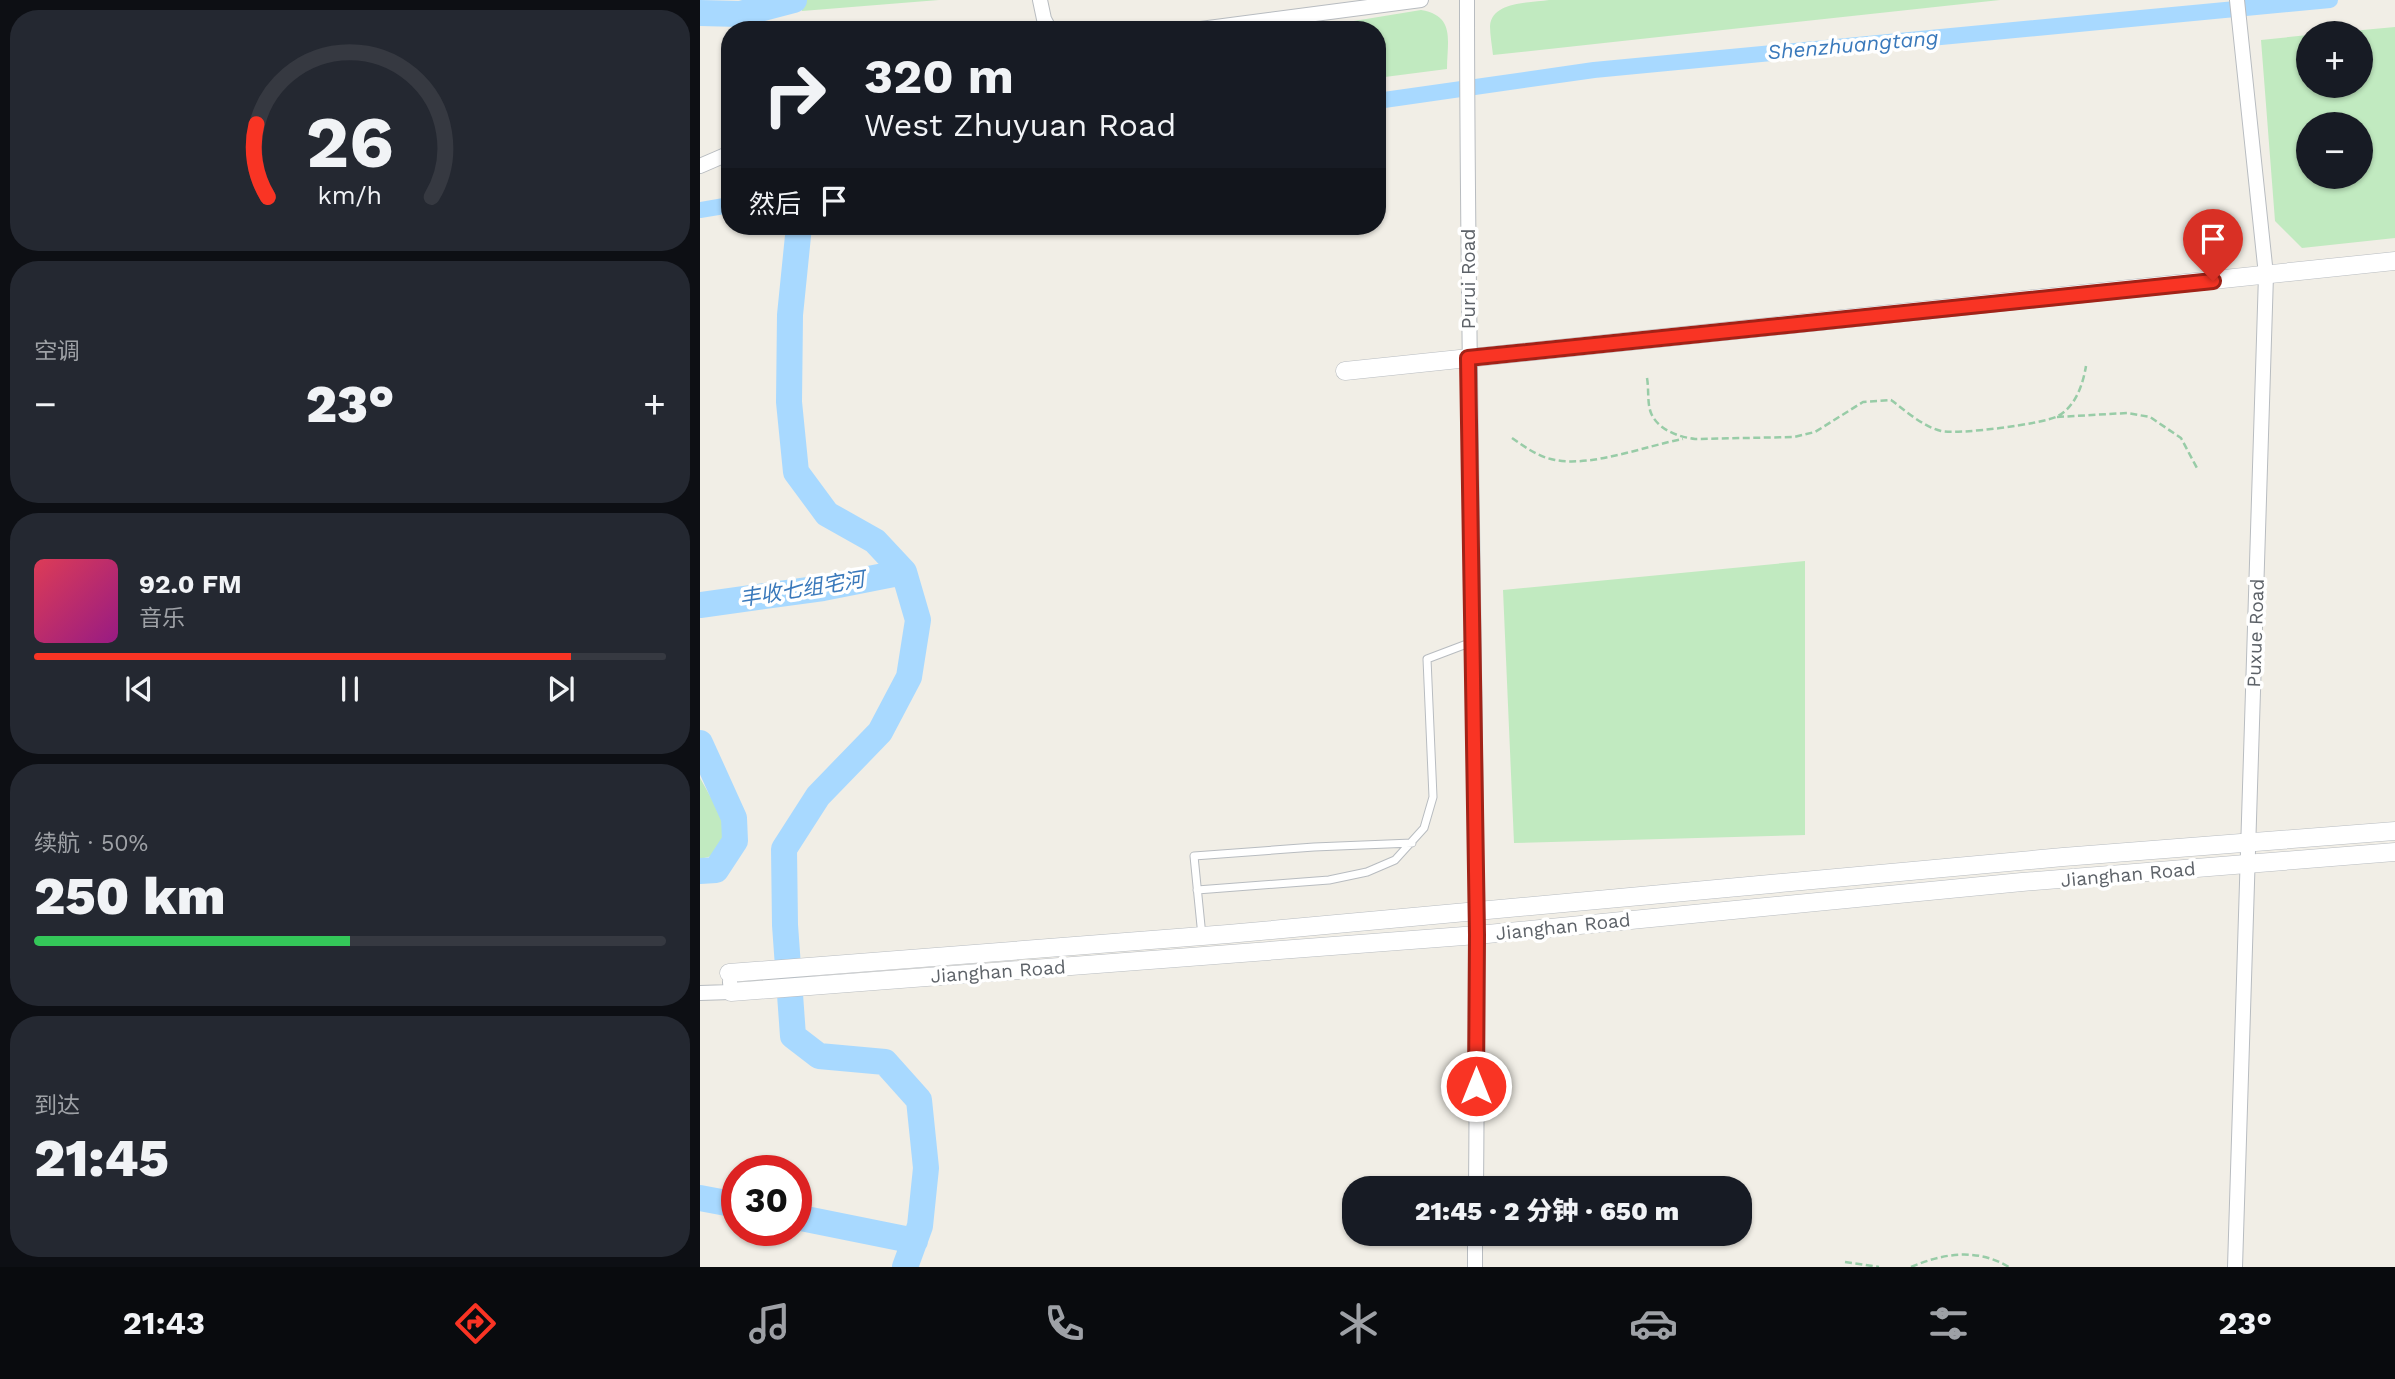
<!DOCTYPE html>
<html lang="zh">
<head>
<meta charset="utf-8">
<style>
  body { margin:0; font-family:"Work Sans","Noto Sans SC",sans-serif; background:#242831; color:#f1f3f6; height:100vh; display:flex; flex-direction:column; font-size:26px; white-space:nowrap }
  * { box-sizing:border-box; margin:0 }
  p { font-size:23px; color:#9ea1a6 }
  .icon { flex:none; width:38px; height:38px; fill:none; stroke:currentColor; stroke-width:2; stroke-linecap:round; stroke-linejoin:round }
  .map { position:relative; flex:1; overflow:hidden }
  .details { display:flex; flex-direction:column; gap:10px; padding:10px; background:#0d0f14; width:700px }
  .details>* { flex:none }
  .top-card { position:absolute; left:21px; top:21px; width:665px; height:214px; border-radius:28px; box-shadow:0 2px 5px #0004; background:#171b24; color:#f1f3f6; overflow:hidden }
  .tools { position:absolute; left:1596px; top:21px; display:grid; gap:14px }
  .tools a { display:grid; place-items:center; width:77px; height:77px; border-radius:50%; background:#171b24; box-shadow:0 2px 5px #0004; font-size:35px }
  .speed { position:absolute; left:21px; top:1155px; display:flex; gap:14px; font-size:35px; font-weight:700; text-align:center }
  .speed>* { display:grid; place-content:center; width:91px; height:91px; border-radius:50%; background:#171b24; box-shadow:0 2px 5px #0004; line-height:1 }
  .speed .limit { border:10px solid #d22; background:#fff; color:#111 }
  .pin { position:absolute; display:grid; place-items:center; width:60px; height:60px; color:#fff; margin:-72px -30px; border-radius:50% 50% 50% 0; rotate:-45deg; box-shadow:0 0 7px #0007 }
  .pin .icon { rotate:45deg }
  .me { position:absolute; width:77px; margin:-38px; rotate:0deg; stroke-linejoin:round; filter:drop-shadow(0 0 5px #0008) }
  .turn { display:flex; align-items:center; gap:24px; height:147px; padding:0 28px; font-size:32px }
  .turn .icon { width:91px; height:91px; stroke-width:2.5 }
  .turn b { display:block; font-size:49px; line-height:60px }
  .then { display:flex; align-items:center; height:66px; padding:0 28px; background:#0003; gap:14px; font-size:26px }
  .big { font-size:52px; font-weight:800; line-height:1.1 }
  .details .card { flex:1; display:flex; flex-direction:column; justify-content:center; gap:10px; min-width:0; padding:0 24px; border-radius:28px; background:#242831 }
  .details .dial { align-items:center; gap:0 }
  .dial svg { height:182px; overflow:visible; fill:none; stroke:#363941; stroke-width:7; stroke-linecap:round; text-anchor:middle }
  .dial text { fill:#f1f3f6; stroke:none }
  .song { display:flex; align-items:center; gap:21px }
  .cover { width:84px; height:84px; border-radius:10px; background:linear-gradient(135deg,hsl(350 70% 55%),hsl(310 70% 35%)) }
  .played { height:7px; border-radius:4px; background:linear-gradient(90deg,#f93424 85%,#363941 85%) }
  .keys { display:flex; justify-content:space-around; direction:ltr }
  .heat { display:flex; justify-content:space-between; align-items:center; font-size:38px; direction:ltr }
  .charge { height:10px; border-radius:5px; background:linear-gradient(90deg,#34c759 50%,#363941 0) }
  .trip { position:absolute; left:642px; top:1176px; width:410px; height:70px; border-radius:28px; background:#171b24; box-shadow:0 2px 5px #0004; font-weight:800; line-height:70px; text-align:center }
  .menu { display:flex; height:112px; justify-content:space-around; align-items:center; background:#090b0e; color:#9ea1a6 }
  .menu .icon { width:49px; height:49px }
  .menu .selected { color:#f93424 }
  .menu b { font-size:32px; color:#f1f3f6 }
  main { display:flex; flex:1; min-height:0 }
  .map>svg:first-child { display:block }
  .green { fill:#c1eac0; fill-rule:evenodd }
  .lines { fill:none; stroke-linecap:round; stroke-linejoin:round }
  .canal { stroke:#a8d9ff; stroke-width:16 }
  .river { stroke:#a8d9ff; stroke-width:26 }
  .service-casing { stroke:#b8bcc0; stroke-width:9 }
  .minor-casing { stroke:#b8bcc0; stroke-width:16 }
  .tertiary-casing { stroke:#b8bcc0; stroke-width:19 }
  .path { stroke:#98cca7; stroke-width:2.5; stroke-dasharray:7 3.5; stroke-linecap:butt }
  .service { stroke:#fff; stroke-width:7 }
  .minor { stroke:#fff; stroke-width:14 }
  .tertiary { stroke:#fff; stroke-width:18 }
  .route-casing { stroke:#a22217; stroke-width:18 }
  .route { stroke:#f93424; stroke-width:12 }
  .labels { text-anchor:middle; stroke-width:7; stroke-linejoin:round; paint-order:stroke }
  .street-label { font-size:19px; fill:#5d6268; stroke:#fff }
  .water-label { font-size:21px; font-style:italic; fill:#3a79bb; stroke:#fff }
</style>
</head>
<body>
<main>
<section class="details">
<div class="card dial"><svg viewBox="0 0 100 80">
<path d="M14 69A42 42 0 1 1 86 69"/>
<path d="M14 69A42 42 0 0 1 9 37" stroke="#f93424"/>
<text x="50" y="56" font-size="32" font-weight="700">26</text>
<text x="50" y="72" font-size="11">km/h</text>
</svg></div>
<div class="card"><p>空调</p>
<div class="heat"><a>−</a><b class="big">23°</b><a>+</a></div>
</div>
<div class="card">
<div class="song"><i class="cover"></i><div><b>92.0 FM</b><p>音乐</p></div></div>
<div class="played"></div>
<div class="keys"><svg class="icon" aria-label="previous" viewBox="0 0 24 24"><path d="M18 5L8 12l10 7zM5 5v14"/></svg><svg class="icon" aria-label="pause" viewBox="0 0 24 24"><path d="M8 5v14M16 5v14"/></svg><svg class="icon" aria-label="next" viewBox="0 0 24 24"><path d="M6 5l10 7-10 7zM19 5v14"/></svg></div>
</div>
<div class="card"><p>续航 · 50%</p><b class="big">250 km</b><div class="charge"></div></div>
<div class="card"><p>到达</p><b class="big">21:45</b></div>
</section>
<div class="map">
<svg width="1695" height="1267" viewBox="0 0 1695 1267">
  <rect width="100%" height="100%" fill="#f1eee6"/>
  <path class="green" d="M 102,0 L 239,0 L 102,11 Z
    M 849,0 L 1300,0 L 793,55 C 792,46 790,35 790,26 C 792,1 831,3 849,0 Z
    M 721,10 C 756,16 747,41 747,69 L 677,78 L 677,30 L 599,30 Z
    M 1695,27 L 1695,238 L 1602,248 L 1575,221 L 1561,40 L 1608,35 L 1608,86 L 1661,86 L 1661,33 L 1630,33 ZM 1661,124 L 1661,177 L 1608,177 L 1608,124 Z
    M 1105,561 L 1105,835 L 814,843 L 803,590 Z
    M 0,778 L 28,828 L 16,855 L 0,859 Z"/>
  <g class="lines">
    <path class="canal" d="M 677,101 L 894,70 L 1630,0
      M 0,210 L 30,205"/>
    <path class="river" d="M 0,13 L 40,14 L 94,0
      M 99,226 L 90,315 L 89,402 L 96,472 L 127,514 L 175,541 L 204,572 L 218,620 L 209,677 L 180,732 L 118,796 L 84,849 L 85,925 L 93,1036 L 119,1056 L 185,1062 L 219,1100 L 226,1168 L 220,1226 L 205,1267
      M 0,605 L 123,588 L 204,572
      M 0,743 L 34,818 L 35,841 L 16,870 L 0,871
      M 0,1198 L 37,1205
      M 96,1217 L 215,1241"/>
    <defs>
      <path id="service" d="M 497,890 L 629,880 L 667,872 L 695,860 L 724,828 L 733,797 L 727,659 L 772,642
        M 502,936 L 494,856 L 614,847 L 712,843"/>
      <path id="minor" d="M 340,0 L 344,19 L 350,30
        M 767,0 C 767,396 780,792 776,1188
        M 493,30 L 721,0
        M 0,166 L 30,153
        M 0,993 L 31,992 L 30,982
        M 775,1267 L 775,1234
        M 1535,1267 L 1566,275 L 1537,0"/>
      <path id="tertiary" d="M 645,371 L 1695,261
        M 29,973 L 528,934 L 1363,857 L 1695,831
        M 31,992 L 777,935 L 1322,882 L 1695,852"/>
    </defs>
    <use href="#service" class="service-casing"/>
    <use href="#minor" class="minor-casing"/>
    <use href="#tertiary" class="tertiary-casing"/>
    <path class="path" d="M 947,378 C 949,389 947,403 951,413 C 958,430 979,437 995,439 L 1094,437 L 1115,432 L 1163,402 L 1191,400 C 1206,411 1222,426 1241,431 C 1257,435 1344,424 1358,416 C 1376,406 1383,384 1386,366
      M 1357,417 L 1427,413 L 1450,417 L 1481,438 L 1498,470
      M 812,438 C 826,448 839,457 855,460 C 893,467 945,446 983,439
      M 1145,1262 L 1179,1267
      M 1211,1267 C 1244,1253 1277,1248 1309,1267"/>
    <use href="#service" class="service"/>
    <use href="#minor" class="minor"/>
    <use href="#tertiary" class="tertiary"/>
  </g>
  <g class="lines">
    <defs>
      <path id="route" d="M 776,1086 L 777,935 L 768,358 L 1513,281"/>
    </defs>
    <use href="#route" class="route-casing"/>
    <use href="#route" class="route"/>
  </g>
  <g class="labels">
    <g class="street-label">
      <text transform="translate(768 279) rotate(-90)" y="7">Purui Road</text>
      <text transform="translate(1555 633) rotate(-88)" y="7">Puxue Road</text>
      <text transform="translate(1428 874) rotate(-5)" y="7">Jianghan Road</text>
      <text transform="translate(863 926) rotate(-6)" y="7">Jianghan Road</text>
      <text transform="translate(298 971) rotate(-4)" y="7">Jianghan Road</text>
    </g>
    <g class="water-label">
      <text transform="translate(1153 45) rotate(-5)" y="7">Shenzhuangtang</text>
      <text transform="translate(102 589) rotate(-9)" y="7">丰收七组宅河</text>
    </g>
  </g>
</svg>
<div class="tools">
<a>+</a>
<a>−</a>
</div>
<div class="speed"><div class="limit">30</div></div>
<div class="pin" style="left:1513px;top:281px;background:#d93025"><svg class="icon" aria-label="arrive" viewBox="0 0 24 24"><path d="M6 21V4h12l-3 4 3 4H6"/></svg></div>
<svg class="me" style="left:776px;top:1086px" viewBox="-20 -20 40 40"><circle r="17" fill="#f93424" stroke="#fff" stroke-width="3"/><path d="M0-11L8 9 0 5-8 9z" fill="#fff"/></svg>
<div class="trip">21:45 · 2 分钟 · 650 m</div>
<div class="top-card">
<div class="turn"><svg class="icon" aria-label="right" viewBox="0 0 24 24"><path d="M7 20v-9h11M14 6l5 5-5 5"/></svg><div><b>320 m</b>West Zhuyuan Road</div></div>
<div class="then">然后<svg class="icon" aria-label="arrive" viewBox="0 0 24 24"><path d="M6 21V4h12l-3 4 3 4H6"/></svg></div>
</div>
</div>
</main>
<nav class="menu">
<b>21:43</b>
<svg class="icon selected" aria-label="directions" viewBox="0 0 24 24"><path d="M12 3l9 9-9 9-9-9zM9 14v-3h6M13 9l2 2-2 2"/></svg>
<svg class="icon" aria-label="music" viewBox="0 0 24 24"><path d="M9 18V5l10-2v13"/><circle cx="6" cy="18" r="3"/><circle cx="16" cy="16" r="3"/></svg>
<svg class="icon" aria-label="phone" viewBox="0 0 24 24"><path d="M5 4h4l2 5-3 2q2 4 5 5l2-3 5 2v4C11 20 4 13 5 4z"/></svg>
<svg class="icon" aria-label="climate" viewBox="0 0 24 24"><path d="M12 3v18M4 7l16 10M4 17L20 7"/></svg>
<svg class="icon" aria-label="car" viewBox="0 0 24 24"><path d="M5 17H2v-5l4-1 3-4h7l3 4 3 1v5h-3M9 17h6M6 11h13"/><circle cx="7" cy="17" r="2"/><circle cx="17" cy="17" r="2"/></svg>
<svg class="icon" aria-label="filters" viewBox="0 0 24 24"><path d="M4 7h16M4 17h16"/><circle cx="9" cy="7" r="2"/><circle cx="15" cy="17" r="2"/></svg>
<b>23°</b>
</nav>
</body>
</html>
